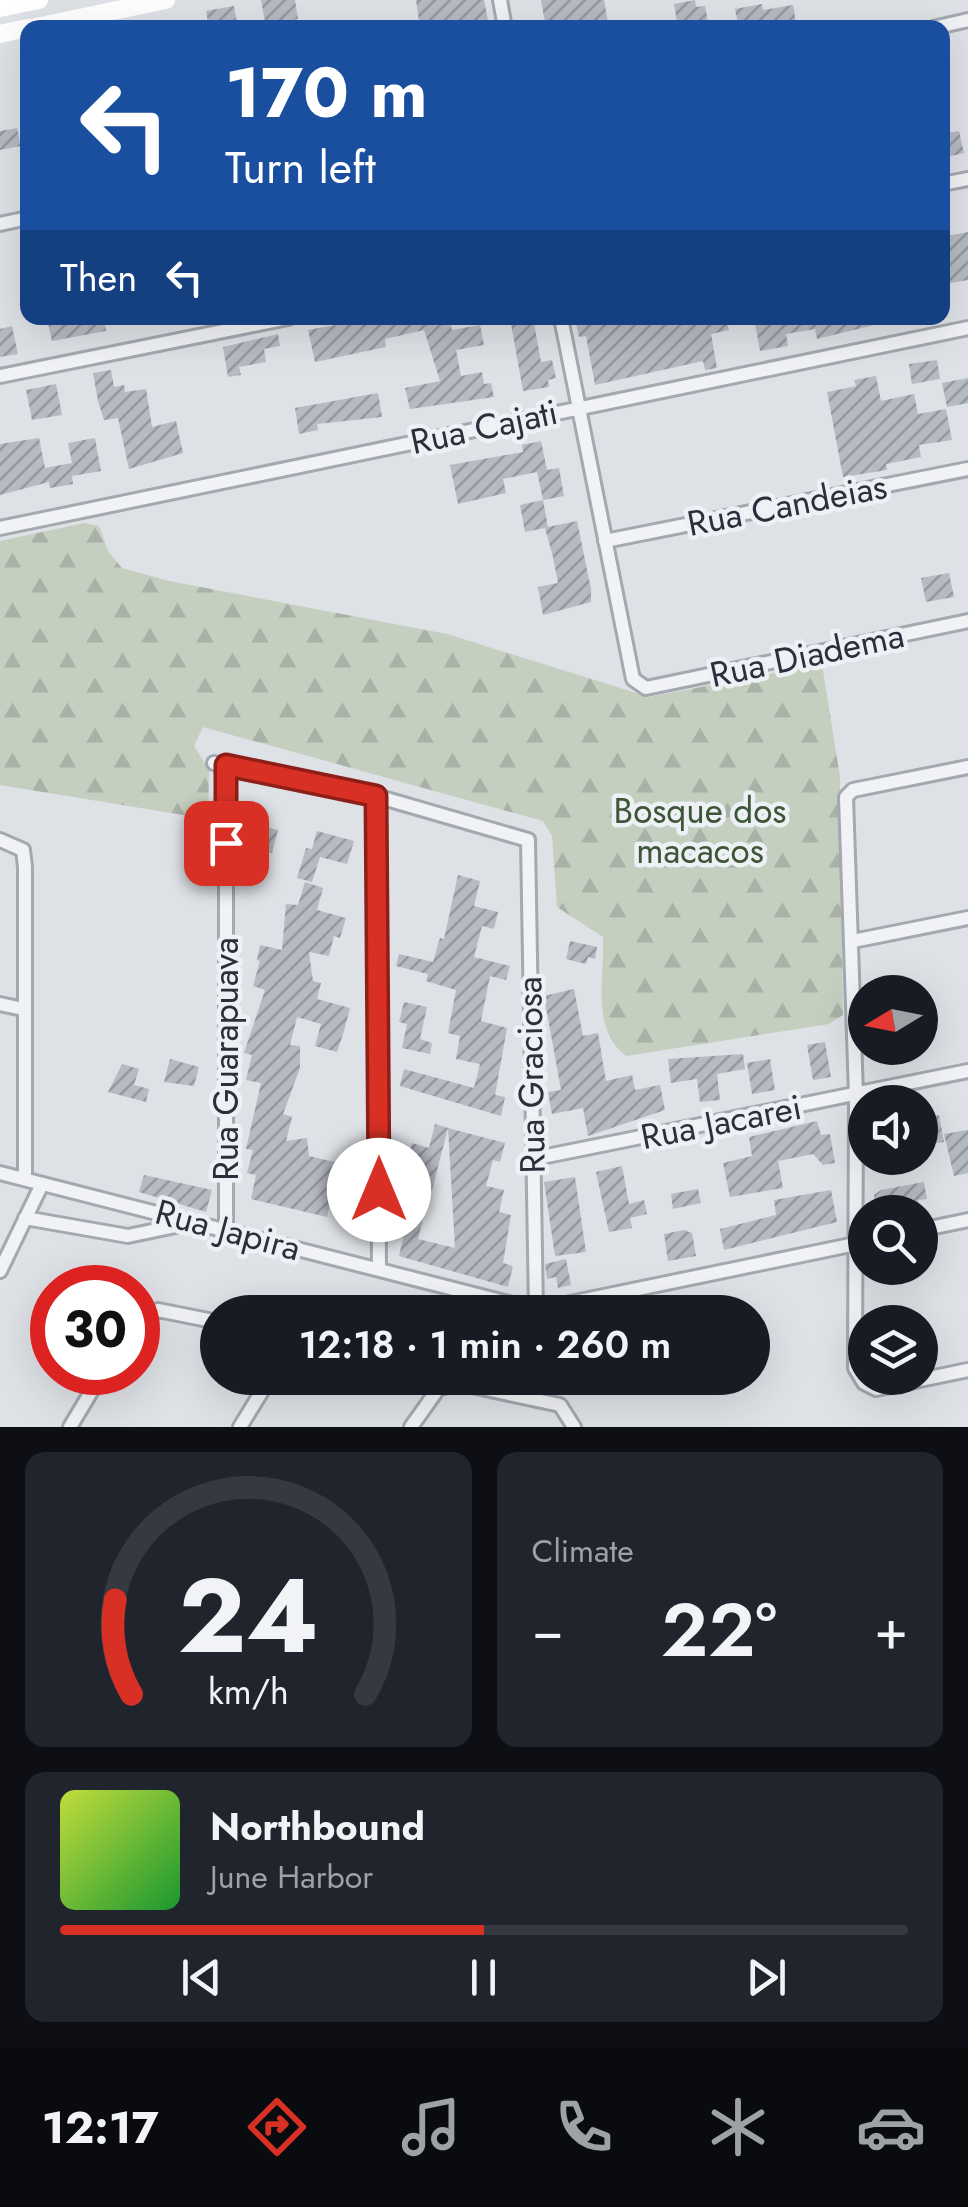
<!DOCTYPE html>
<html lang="en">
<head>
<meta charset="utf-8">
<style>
  body { margin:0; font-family:Jost,sans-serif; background:#20242c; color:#f1f3f6; height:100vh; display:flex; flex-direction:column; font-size:38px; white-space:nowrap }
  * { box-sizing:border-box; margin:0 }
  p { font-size:32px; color:#9ea1a6 }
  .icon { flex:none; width:55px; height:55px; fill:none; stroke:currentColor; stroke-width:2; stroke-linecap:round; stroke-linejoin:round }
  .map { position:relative; height:1427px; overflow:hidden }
  .drawer { display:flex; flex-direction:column; gap:25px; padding:25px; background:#0d0f14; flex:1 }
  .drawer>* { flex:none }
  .hud { position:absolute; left:20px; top:20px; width:930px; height:305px; border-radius:20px; box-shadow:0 10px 40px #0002; background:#1a4fa0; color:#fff; overflow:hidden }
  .needle { width:65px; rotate:260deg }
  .tools { position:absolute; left:848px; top:975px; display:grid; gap:20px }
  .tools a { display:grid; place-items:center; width:90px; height:90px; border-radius:50%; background:#171b24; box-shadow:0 10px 40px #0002; font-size:50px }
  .speed { position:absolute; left:30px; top:1265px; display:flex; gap:20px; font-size:50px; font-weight:700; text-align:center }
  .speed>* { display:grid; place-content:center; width:130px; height:130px; border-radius:50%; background:#171b24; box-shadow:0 10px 40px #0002; line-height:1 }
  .speed .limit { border:15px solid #d22; background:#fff; color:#111 }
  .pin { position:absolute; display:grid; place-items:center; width:85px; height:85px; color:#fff; margin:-42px; border-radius:20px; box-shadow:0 5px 15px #0006 }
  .me { position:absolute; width:110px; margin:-55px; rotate:0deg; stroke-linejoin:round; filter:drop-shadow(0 0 8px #0008) }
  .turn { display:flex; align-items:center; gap:35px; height:210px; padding:0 40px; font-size:45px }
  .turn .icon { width:130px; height:130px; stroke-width:2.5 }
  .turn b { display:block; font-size:70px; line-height:85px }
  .then { display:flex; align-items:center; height:95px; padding:0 40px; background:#0003; gap:20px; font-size:38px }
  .big { font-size:75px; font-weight:600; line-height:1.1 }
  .drawer .widget { flex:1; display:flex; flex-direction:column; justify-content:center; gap:15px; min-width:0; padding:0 35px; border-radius:20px; background:#20242c }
  .drawer .dial { align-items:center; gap:0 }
  .dial svg { height:260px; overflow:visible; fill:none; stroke:#363941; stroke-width:7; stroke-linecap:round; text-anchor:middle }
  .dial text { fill:#f1f3f6; stroke:none }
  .song { display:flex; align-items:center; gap:30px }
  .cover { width:120px; height:120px; border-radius:15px; background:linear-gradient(135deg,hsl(70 70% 55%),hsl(130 70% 35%)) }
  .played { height:10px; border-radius:5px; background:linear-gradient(90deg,#d93025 50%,#363941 50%) }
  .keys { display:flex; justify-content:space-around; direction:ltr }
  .heat { display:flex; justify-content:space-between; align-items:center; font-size:55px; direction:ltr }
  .drawer .tiles { flex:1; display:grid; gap:25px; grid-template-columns:1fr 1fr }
  .widget:last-child { grid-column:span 2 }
  .trip { position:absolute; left:200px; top:1295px; width:570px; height:100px; border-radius:50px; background:#171b24; box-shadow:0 10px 40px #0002; font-weight:600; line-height:100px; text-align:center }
  .tab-bar { display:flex; height:160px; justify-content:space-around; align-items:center; background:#090b0e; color:#9ea1a6 }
  .tab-bar .icon { width:70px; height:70px }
  .tab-bar .current { color:#d93025 }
  .tab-bar b { font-size:45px; color:#f1f3f6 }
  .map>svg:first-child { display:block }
  .forest { fill:url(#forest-firs) }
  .building { fill:url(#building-hatch) }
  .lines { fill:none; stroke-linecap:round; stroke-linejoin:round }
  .minor-casing { stroke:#a4a8af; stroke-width:18 }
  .minor { stroke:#f0f2f5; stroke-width:12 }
  .secondary { stroke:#fff; stroke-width:18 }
  .route-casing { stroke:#8d1f18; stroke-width:25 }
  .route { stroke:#d93025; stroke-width:18 }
  .labels { text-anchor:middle; stroke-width:9; stroke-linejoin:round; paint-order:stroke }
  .street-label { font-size:35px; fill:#292f3b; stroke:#edf0f4 }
  .park-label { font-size:35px; fill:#3d5637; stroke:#edf0f4 }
</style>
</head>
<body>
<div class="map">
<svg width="968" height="1427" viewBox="0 0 968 1427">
  <defs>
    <pattern id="forest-firs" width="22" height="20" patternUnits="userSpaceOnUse" patternTransform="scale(2.5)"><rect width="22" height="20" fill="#c4cfc0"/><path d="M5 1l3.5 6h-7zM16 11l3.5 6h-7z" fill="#a8b2a6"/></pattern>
    <pattern id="building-hatch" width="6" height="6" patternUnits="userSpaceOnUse" patternTransform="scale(2.5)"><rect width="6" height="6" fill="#b6bac2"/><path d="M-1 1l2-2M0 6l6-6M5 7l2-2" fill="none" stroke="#94989f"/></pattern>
  </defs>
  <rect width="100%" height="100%" fill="#dee1e6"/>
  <path class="forest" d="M 84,523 L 99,526 L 108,551 L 122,568 L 169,581 L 447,634 L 649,697 L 815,665 L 823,670 L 840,777 L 843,1015 L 829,1024 L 626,1056 C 590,1029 605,976 603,937 L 557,907 L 552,836 L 543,821 L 203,727 L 194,746 L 209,770 L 208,819 L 0,785 L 0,541 Z"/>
  <path class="building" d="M 261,0 L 295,0 L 298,19 L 293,20 L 294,28 L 266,28 Z
    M 416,0 L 484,0 L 489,25 L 420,28 Z
    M 541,0 L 604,0 L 609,28 L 546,28 Z
    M 695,0 L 696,7 L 705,6 L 709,28 L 678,28 L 674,4 Z
    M 762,4 L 763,10 L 793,5 L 797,28 L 739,28 L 735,9 Z
    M 234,6 L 238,28 L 209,28 L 206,11 Z
    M 17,128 L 21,146 L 0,150 L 0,131 Z
    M 959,131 L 964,153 L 942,158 L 942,134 Z
    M 968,232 L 968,280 L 950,283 L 942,263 L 942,237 Z
    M 47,318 L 104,318 L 106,331 L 52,341 Z
    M 373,318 L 449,318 L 452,330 L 480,325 L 484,345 L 456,350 L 461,376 L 482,372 L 484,384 L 491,383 L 494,397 L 410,409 L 405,388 L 440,381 L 424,330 L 385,339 L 386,347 L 315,362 L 308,330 Z
    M 510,318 L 533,318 L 541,362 L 552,360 L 556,378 L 548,380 L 549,387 L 523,391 Z
    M 575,318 L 726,318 L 729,330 L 711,334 L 717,368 L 705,370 L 703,361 L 595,385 L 586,336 L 579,337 Z
    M 754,318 L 877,318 L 878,324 L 817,339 L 815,329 L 786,334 L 788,346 L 760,351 Z
    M 12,326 L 18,354 L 0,357 L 0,329 Z
    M 278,334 L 280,346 L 264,349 L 266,362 L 239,367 L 241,375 L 228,377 L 223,347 Z
    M 937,360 L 940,379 L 912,384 L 909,364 Z
    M 111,370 L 114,387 L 124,385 L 125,392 L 146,389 L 152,427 L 176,421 L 183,453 L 129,469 L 118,418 L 104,420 L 98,401 L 93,373 Z
    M 876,376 L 881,401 L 914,394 L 918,414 L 946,409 L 952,440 L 919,445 L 921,457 L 886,464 L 887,470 L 843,477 L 827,392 L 856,386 L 854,380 Z
    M 968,378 L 968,403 L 947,407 L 942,383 Z
    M 56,384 L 62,415 L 32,420 L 26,390 Z
    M 378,393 L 382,417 L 317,424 L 318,430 L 299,434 L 295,408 Z
    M 39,438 L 45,468 L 72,463 L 68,443 L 95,438 L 101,471 L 72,476 L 73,484 L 50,488 L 49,482 L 0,495 L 0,444 Z
    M 541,441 L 547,470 L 559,468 L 564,496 L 543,500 L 537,472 L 503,479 L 506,493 L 458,504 L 450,465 L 523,452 L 522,445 Z
    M 543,500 L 548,527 L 577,521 L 591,589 L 591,602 L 543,615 L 538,587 L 558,583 L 553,557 L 545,528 L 525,532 L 520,505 Z
    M 949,573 L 954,597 L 926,602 L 921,578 Z
    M 250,823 L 278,830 L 272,853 L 244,846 Z
    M 317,831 L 354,841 L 347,864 L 320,857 L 312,882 L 297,878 L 306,848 L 312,849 Z
    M 458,875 L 480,881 L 474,906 L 498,912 L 494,929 L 482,926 L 474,957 L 510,966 L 506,980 L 490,976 L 481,1021 L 507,1028 L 495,1095 L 505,1097 L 501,1116 L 400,1086 L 404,1069 L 474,1088 L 480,1064 L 456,1059 L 460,1036 L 448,1033 L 456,990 L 426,981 L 428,974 L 396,966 L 399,954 L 433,962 L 440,938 L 444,939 Z
    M 305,882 L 323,888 L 317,910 L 346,918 L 340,938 L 334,936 L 329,956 L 309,952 L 313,981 L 321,983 L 317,999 L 350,1008 L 344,1031 L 337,1052 L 315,1046 L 321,1024 L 297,1017 L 290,1045 L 300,1046 L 300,1068 L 283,1114 L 292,1117 L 286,1141 L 307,1138 L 309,1156 L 339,1163 L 327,1217 L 251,1199 L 256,1175 L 247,1173 L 253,1150 L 246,1149 L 261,1083 L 246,1080 L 252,1055 L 244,1053 L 265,990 L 253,986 L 260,961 L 257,960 L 260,945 L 282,950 L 286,904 L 298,905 Z
    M 570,941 L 597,947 L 595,959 L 588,957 L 586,964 L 566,959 Z
    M 574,989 L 583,1036 L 598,1033 L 606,1081 L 632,1075 L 635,1090 L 660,1085 L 665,1110 L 588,1136 L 583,1108 L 552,1114 L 548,1092 L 561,1090 L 544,996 Z
    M 404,1002 L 427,1007 L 420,1039 L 432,1043 L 430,1054 L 402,1048 L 407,1024 L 399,1022 Z
    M 825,1042 L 831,1077 L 813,1080 L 807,1045 Z
    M 743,1054 L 745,1069 L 717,1074 L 720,1100 L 700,1102 L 697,1079 L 671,1083 L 668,1059 Z
    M 170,1059 L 199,1067 L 194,1086 L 164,1082 Z
    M 770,1059 L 775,1090 L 752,1094 L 747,1063 Z
    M 122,1064 L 139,1069 L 134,1085 L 149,1089 L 146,1102 L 108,1092 Z
    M 939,1115 L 944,1142 L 920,1146 L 920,1118 Z
    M 817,1121 L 821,1135 L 830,1134 L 835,1163 L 823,1165 L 813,1154 L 778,1161 L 783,1188 L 730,1197 L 723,1163 L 752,1156 L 749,1137 Z
    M 435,1124 L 448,1128 L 431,1194 L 407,1188 L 413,1165 L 406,1164 L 412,1143 L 429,1148 Z
    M 448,1128 L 505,1143 L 500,1162 L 493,1160 L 486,1186 L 504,1190 L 499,1212 L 511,1215 L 503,1263 L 513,1266 L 508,1287 L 399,1256 L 404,1234 L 395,1232 L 399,1213 L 423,1219 L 418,1239 L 455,1248 Z
    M 968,1130 L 968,1173 L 954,1176 L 944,1134 Z
    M 622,1166 L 629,1204 L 644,1200 L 647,1214 L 630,1218 L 632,1228 L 609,1232 L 596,1172 Z
    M 144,1175 L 212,1190 L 206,1212 L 139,1192 Z
    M 575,1177 L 586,1252 L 555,1256 L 544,1182 Z
    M 924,1182 L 927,1199 L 918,1200 L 919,1208 L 876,1212 L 874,1195 L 881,1190 Z
    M 698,1189 L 701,1203 L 673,1209 L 671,1194 Z
    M 831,1190 L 837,1222 L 724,1250 L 720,1229 L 776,1215 L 774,1200 Z
    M 684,1230 L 692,1233 L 696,1256 L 668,1261 L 664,1234 Z
    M 566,1259 L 571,1285 L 558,1288 L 556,1277 L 547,1279 L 545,1264 Z"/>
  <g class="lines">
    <defs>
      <path id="minor" d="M 500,0 L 505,28
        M 933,28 L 968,20
        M 942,184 L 968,179
        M 0,224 L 28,218
        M 561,318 L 633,679 L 646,688 L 968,621
        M 0,376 L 288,318
        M 0,528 L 968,328
        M 605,541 L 968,469
        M 214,763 L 376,796 L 528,840 L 536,1310
        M 968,767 L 853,790 L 846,797 L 856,1095 L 855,1368 L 864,1383 L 876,1389 L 968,1370
        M 376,796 L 379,1268
        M 0,840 L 23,850 L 25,867 L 25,1179
        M 853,941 L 968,918
        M 0,1004 L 23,1009
        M 532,1159 L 968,1071
        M 0,1173 L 536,1310 L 865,1242
        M 25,1218 L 128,1236 L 190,1223
        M 920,1230 L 968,1220
        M 226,1233 L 226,765
        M 0,1271 L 42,1184
        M 138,1319 L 158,1310 L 218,1322
        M 70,1427 L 103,1372
        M 240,1427 L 270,1378
        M 411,1427 L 438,1389 L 458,1383 L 560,1405 L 574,1427"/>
    </defs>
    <use href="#minor" class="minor-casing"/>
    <use href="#minor" class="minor"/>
    <path class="secondary" d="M 0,8 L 39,0
      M 31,28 L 166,0
      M 0,34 L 28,28"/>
  </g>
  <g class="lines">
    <defs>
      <path id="route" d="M 226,843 L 226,765 L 376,796 L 379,1190"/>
    </defs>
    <use href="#route" class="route-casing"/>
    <use href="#route" class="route"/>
  </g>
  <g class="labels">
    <g class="street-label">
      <text transform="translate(484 427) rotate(-12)" y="12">Rua Cajati</text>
      <text transform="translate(787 505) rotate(-11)" y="12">Rua Candeias</text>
      <text transform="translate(807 655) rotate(-12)" y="12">Rua Diadema</text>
      <text transform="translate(226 1059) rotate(-90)" y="12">Rua Guarapuava</text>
      <text transform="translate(531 1075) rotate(-91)" y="12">Rua Graciosa</text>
      <text transform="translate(721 1122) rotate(-11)" y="12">Rua Jacarei</text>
      <text transform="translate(228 1230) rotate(15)" y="12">Rua Japira</text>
    </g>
    <g class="park-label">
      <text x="700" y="823">Bosque dos<tspan x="700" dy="40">macacos</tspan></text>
    </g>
  </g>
</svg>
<div class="tools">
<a><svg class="needle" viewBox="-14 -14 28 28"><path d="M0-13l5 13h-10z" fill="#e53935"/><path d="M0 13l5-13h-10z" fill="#9ea1a6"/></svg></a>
<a><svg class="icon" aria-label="sound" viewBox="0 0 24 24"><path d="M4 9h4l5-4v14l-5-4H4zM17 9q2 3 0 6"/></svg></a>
<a><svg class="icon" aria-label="search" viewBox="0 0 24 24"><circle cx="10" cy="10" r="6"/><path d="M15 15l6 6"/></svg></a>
<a><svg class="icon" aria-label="layers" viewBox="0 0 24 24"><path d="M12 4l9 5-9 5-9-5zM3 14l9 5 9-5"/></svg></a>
</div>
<div class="speed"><div class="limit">30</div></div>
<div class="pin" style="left:226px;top:843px;background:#d93025"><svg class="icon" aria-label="arrive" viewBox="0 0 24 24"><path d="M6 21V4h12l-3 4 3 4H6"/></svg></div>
<svg class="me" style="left:379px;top:1190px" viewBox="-20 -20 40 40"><circle r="19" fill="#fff"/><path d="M0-13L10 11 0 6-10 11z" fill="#d93025"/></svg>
<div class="trip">12:18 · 1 min · 260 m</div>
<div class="hud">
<div class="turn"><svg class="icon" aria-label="left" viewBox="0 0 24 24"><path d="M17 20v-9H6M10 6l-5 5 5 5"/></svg><div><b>170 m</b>Turn left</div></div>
<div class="then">Then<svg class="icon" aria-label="left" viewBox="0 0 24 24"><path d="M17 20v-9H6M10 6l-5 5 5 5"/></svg></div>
</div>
</div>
<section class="drawer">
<div class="tiles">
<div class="widget dial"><svg viewBox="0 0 100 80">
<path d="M14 69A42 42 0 1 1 86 69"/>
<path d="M14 69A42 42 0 0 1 9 40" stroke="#d93025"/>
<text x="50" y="56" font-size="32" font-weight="700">24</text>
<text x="50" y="72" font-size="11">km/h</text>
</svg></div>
<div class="widget"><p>Climate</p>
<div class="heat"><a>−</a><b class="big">22°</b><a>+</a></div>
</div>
<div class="widget">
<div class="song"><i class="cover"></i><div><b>Northbound</b><p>June Harbor</p></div></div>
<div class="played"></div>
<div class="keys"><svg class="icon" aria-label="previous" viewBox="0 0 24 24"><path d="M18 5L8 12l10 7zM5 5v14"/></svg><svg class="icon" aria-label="pause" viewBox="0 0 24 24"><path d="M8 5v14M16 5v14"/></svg><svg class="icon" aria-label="next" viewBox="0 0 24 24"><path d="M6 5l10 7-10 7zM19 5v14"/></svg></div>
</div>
</div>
</section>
<nav class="tab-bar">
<b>12:17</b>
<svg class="icon current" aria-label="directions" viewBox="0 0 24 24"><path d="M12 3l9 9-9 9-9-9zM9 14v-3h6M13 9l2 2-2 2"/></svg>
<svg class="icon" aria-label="music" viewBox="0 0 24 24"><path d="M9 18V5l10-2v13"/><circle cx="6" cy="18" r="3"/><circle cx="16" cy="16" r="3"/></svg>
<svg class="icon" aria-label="phone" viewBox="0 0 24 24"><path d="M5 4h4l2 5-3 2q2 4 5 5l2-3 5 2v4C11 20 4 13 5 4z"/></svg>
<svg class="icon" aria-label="climate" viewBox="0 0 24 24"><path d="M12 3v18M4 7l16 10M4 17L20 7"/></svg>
<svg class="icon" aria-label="car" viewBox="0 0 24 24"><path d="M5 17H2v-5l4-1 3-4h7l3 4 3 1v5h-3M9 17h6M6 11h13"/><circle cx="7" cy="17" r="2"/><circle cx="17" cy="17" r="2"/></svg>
</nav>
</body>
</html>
